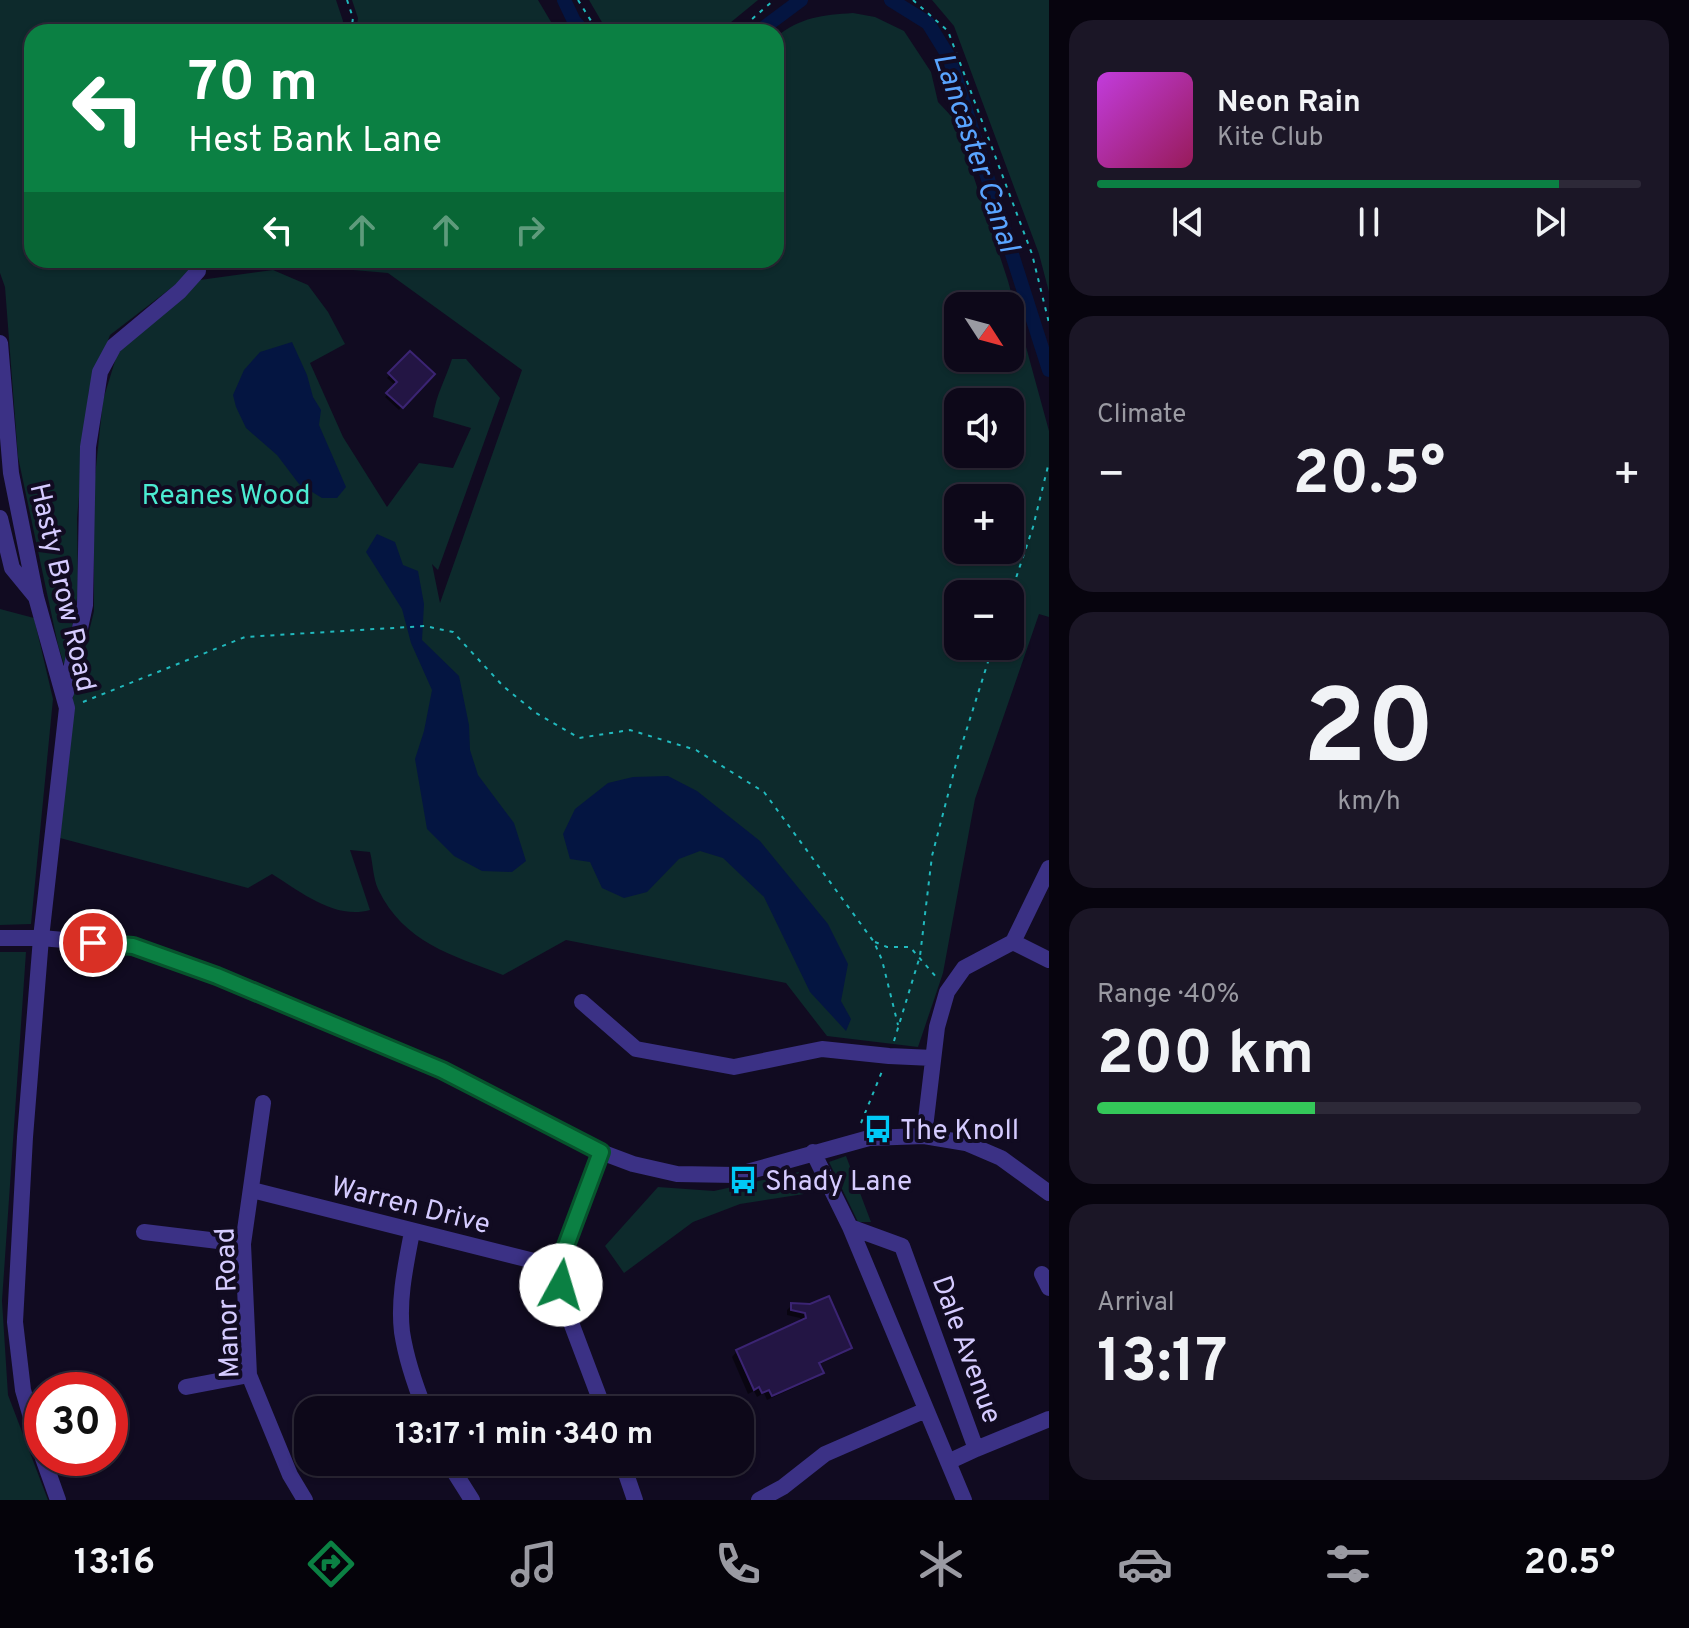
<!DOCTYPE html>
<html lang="en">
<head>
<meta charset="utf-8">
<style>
  body { margin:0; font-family:Overpass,sans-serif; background:#1b1626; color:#f1f3f6; height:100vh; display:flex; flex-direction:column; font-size:30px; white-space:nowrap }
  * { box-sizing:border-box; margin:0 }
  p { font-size:26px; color:#9a9aa2 }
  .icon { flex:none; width:44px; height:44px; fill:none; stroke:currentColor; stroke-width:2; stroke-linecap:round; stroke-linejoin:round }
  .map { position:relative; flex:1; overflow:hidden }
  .panel { display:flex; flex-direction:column; gap:20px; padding:20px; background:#07040e; width:640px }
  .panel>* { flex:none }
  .hud { position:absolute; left:24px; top:24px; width:760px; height:244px; border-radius:24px; box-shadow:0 2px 6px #0004,0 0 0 2px #2d2938; background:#0b8043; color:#fff; overflow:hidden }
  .needle { width:52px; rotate:126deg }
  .tools { position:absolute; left:944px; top:292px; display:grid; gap:16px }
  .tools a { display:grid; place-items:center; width:80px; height:80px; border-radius:16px; background:#0d0819; box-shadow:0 2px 6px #0004,0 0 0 2px #2d2938; font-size:40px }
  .speed { position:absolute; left:24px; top:1372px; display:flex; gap:16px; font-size:40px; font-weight:700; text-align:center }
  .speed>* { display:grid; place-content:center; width:104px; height:104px; border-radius:50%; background:#0d0819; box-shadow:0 2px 6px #0004,0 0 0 2px #2d2938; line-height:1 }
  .speed .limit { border:12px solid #d22; background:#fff; color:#111 }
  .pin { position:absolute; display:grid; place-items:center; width:68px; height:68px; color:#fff; margin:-34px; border:4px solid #fff; border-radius:50%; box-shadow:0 2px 8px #0007 }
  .me { position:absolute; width:88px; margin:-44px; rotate:6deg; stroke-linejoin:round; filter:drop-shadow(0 0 6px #0008) }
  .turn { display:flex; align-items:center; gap:28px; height:168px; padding:0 32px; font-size:36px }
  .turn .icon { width:104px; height:104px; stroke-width:2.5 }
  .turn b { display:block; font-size:56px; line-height:68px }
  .lanes { display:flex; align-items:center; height:76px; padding:0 32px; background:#0003; justify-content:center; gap:40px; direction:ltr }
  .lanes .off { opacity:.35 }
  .big { font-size:60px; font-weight:700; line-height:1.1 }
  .panel .card { flex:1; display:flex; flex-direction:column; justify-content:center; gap:12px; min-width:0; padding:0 28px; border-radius:24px; background:#1b1626 }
  .panel .dial { align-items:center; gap:0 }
  .dial b { font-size:104px; line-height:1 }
  .song { display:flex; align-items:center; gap:24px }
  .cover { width:96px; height:96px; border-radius:12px; background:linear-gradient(135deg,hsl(290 70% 55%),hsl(330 70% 35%)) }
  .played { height:8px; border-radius:4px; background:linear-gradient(90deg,#0b8043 85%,#2d2938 85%) }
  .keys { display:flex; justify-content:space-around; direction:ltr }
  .heat { display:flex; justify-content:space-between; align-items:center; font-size:44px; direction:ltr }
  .charge { height:12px; border-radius:6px; background:linear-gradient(90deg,#34c759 40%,#2d2938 0) }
  .trip { position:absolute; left:294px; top:1396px; width:460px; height:80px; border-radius:24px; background:#0d0819; box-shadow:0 2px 6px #0004,0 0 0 2px #2d2938; font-weight:700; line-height:80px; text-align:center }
  .tabs { display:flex; height:128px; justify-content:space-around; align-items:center; background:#05030a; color:#9a9aa2 }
  .tabs .icon { width:56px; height:56px }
  .tabs .selected { color:#0b8043 }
  .tabs b { font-size:36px; color:#f1f3f6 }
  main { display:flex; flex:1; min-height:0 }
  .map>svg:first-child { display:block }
  .green { fill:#0d2a2c; fill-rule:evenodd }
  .water { fill:#041541 }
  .shadow { fill:#0007 }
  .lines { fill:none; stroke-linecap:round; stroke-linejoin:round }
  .canal { stroke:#041541; stroke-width:14 }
  .building { fill:#231544; stroke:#3b2473; stroke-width:2 }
  .path { stroke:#21b9bd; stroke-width:2; stroke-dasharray:4 6; stroke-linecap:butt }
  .minor { stroke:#3b3185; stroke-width:16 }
  .route-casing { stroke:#07532c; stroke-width:20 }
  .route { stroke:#0b8043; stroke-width:14 }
  .labels { text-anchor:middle; stroke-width:8; stroke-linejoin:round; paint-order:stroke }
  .park-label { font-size:28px; fill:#4bebd1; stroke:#110b21 }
  .street-label { font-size:28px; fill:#d5cbff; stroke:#110b21 }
  .poi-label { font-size:28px; fill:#d5cbff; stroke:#110b21; text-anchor:start }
  .water-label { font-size:30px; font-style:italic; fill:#59a4ff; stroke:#110b21 }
</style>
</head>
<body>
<main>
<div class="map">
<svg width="1049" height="1500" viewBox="0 0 1049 1500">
  <rect width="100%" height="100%" fill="#110b21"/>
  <path class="green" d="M 0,0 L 336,0 L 343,21 L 341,32 L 32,32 L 32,260 L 199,260 L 175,285 L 110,335 L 89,390 L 77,518 L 78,592 L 65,668 L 58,645 L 18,457 L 5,287 L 0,273 Z
    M 352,0 L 538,0 L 557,32 L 356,32 L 358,18 Z
    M 589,0 L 758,0 L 719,32 L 612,32 L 603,24 Z
    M 932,0 L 1049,0 L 1049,292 L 1039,254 L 954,26 Z
    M 853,13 L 875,17 L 904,31 L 931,72 L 938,102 L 955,120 L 1008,281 L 1049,431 L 1049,617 L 1039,614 L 975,799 L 943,973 L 918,1047 L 827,1036 L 786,983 L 566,940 L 503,975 C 452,955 404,943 378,889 C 373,878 373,864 370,852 L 350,850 L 370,910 C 335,920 301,892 272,874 L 248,888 L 60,838 L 73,697 L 94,611 L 94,486 L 103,400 L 119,348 L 200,280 L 273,270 L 308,285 L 328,312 L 345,344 L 310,363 L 343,437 L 387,507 L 419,463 L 453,468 L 471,428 L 433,417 C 436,394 445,381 452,359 L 466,359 L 500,398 L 438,570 L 432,564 L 440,603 L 522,370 L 388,273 L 295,265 L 297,260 L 776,260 L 776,37 C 801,17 822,15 853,13 ZM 958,306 L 1010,306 L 1010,358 L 958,358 ZM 958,402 L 1010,402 L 1010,454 L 958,454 ZM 958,498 L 1010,498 L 1010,550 L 958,550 ZM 958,594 L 1010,594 L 1010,646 L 958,646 Z
    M 0,609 L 34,618 L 53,699 L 31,924 L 0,925 Z
    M 0,952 L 26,952 L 2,1301 L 8,1395 L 48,1500 L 0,1500 Z
    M 846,1156 L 871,1222 L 858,1222 L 829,1162 Z
    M 799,1172 L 804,1194 L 740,1204 L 693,1222 L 624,1273 L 605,1246 L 658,1187 L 714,1191 Z"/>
  <path class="water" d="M 292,342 L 307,375 L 313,397 L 321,410 L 319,425 L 346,487 L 337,498 L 322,498 L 299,484 L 277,455 L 246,428 L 236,407 L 233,395 L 244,370 L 260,352 Z
    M 377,534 L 395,542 L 403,565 L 418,571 L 424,604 L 422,640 L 459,676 L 469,725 L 470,750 L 478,775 L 514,823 L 526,861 L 512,872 L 482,871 L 454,856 L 427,829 L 415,759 L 424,731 L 432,690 L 411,643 L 402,609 L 366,552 Z
    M 668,776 L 697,791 L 760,841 L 828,924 L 848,964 L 841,1001 L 851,1019 L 846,1031 L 810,992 L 764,897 L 723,858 L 700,851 L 679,859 L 647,892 L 624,898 L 602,888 L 590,862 L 570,859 L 563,834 L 575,809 L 608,783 L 633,777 Z"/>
  <path class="shadow" d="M 410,353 L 432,374 L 399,410 L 385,397 L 396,386 L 387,378 Z
    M 792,1305 L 811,1306 L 849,1348 L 844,1353 L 818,1365 L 822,1373 L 816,1378 L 767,1400 L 764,1393 L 757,1397 L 754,1391 L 748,1394 L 732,1357 L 737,1351 L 801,1323 L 800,1318 L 787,1315 L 787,1310 Z"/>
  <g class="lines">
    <path class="canal" d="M 564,0 L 574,21 L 584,32
      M 891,0 L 928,23 L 949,57 L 1049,370
      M 758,32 L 801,0"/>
  </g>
  <path class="building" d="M 410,351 L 435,374 L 403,408 L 386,393 L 397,382 L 388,373 Z
    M 829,1296 L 852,1348 L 819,1363 L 824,1373 L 772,1396 L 769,1390 L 762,1393 L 759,1387 L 754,1390 L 736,1350 L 806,1318 L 805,1313 L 791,1310 L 791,1303 L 810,1304 Z"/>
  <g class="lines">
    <path class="path" d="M 347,0 L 353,18 L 351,32
      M 578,0 L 598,32
      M 913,0 L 948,31 L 1032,254 L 1049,323
      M 737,32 L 774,0
      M 1010,596 L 1033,527 L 1049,462
      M 83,702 L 245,637 L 425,626 L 453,632 L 503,686 L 536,713 L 579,738 L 630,730 L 696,750 L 764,792 L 874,942 L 882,960 L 898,1025
      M 875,942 L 887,947 L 910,947 L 937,978
      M 894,1041 L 920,956 L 932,856 L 957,760 L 993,646
      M 861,1123 L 883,1069"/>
    <path class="minor" d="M 0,343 L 11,473 L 36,597 L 67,708 L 41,938 L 25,1137 L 15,1322 L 23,1390 L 42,1455
      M 0,518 L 12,568 L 35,596
      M 66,693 L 85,605 L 88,447 L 100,372 L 114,346 L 180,291 L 198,271
      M 0,938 L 41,938 L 133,946 L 217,976 L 442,1070 L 601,1152 L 633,1164 L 677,1174 L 736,1175 L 869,1138 L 924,1136 L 966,1143 L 1001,1158 L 1049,1193
      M 1013,942 L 1049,960
      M 582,1002 L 636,1049 L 734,1067 L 822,1049 L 889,1056 L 933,1058
      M 263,1103 L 243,1244 L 249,1375 L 290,1475 L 305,1500
      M 924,1136 L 937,1027 L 947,992 L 964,968 L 1013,942 L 1049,868
      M 601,1152 L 558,1267 L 564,1304 L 604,1410
      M 813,1152 L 850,1227 L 964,1500
      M 252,1190 L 558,1267
      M 850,1227 L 902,1246 L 976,1449 L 1049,1419
      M 144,1232 L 243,1244
      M 412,1232 C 406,1264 398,1299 402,1332 C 406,1358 415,1385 425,1410
      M 1042,1274 L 1049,1288
      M 186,1387 L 249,1375
      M 43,1458 L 58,1500
      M 448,1462 L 472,1500
      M 622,1462 L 635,1500
      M 948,1462 L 976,1449
      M 759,1500 L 783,1487 L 825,1454 L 926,1410"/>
  </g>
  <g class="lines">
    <defs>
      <path id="route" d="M 93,943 L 133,946 L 217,976 L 442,1070 L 601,1152 L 558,1267 L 561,1285"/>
    </defs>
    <use href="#route" class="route-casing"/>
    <use href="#route" class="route"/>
  </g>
  <defs>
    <symbol id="bus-bare" viewBox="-9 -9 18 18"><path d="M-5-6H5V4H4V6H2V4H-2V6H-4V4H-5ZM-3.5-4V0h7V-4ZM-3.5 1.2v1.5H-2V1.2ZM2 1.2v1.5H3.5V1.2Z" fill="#00c9f6" stroke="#110b21" stroke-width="2.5" paint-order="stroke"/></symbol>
  </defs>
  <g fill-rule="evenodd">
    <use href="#bus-bare" x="858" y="1109" width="40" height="40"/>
    <use href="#bus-bare" x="723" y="1160" width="40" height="40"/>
  </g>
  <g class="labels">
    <g class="park-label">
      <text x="226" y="504">Reanes Wood</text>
    </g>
    <g class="street-label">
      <text transform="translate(64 587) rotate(77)" y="10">Hasty Brow Road</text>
      <text transform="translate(411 1204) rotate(14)" y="10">Warren Drive</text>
      <text transform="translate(226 1303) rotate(-92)" y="10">Manor Road</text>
      <text transform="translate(968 1349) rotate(70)" y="10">Dale Avenue</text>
    </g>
    <g class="poi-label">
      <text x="900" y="1139">The Knoll</text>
      <text x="765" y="1190">Shady Lane</text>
    </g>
    <g class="water-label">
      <text transform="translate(977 152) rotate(71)" y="10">Lancaster Canal</text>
    </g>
  </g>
</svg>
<div class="tools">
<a><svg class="needle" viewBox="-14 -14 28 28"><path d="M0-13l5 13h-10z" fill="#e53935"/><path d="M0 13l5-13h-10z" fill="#9a9aa2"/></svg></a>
<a><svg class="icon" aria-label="sound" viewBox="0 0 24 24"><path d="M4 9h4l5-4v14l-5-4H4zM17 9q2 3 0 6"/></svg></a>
<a>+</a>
<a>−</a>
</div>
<div class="speed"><div class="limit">30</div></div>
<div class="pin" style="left:93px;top:943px;background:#d93025"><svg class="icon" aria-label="arrive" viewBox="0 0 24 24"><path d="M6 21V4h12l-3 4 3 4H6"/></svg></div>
<svg class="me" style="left:561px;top:1285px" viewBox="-20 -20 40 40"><circle r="19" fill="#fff"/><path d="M0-13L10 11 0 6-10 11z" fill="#0b8043"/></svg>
<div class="trip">13:17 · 1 min · 340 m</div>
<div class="hud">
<div class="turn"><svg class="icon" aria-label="left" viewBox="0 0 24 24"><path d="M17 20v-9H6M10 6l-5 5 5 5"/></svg><div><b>70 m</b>Hest Bank Lane</div></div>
<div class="lanes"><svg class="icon" aria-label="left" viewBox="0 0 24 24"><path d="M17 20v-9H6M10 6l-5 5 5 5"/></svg><svg class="icon off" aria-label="ahead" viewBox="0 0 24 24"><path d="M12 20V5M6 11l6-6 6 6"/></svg><svg class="icon off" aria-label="ahead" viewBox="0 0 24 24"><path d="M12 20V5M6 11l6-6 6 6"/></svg><svg class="icon off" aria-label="right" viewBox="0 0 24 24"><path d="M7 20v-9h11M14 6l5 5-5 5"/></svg></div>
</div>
</div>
<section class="panel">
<div class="card">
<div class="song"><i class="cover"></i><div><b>Neon Rain</b><p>Kite Club</p></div></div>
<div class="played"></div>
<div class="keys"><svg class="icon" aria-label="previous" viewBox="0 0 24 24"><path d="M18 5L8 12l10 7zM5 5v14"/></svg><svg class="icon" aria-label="pause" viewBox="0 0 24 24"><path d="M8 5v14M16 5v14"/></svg><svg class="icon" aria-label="next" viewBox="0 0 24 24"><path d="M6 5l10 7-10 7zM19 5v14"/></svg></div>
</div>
<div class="card"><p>Climate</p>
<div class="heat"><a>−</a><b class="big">20.5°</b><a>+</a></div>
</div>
<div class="card dial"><b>20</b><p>km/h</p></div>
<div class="card"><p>Range · 40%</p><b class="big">200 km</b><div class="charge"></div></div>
<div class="card"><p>Arrival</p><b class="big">13:17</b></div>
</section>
</main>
<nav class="tabs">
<b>13:16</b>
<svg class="icon selected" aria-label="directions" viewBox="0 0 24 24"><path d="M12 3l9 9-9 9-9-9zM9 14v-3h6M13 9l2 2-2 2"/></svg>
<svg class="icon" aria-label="music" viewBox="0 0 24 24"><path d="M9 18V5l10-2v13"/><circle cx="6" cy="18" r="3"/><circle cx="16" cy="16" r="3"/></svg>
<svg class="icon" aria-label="phone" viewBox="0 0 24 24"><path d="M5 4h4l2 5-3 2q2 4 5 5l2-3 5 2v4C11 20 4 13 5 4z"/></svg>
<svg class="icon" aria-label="climate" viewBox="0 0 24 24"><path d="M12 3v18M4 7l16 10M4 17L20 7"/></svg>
<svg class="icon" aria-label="car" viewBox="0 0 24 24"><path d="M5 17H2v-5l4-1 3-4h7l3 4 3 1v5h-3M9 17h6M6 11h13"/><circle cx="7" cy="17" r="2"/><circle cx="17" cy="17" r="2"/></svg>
<svg class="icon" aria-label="filters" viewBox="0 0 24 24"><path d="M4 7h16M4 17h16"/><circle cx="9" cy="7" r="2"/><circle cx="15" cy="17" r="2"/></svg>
<b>20.5°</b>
</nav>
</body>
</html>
